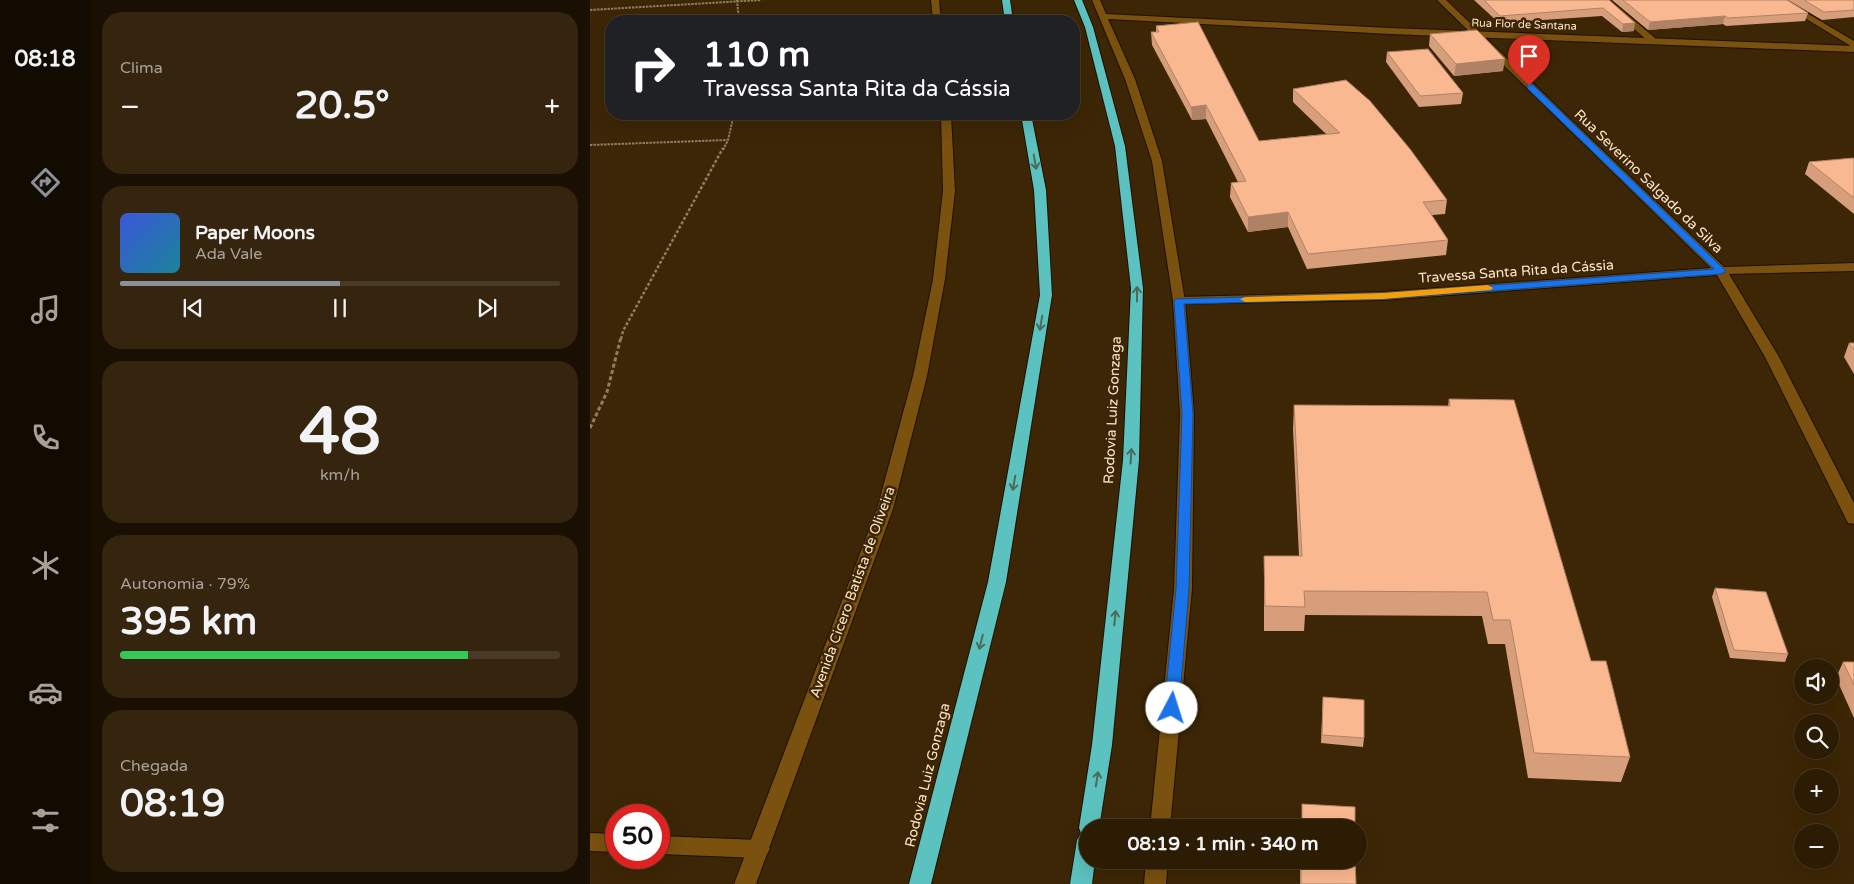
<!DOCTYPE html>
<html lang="pt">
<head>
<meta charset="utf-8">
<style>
  body { margin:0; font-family:"Varela Round",sans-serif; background:#35250e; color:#f1f3f6; height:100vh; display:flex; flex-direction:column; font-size:19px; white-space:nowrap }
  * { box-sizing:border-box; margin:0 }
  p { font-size:16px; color:#a7a19a }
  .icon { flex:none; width:28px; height:28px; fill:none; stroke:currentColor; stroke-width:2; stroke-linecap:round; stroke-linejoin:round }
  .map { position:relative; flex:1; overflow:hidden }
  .details { display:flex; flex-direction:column; gap:12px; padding:12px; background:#190f02; width:500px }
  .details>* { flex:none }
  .banner { position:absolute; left:15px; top:15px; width:475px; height:105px; border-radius:20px; box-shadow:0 5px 20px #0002,0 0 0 1px #483a26; background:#202124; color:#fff; overflow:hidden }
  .fabs { position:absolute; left:1204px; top:659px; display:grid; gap:10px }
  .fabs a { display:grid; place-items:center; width:45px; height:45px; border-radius:50%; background:#2d1c04; box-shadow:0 5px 20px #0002,0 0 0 1px #483a26; font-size:25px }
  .speed { position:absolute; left:15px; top:804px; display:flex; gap:10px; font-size:25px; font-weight:700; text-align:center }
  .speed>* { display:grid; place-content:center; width:65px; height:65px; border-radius:50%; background:#2d1c04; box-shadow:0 5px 20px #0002,0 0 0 1px #483a26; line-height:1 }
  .speed .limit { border:8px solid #d22; background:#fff; color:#111 }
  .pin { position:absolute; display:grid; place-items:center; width:42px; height:42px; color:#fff; margin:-51px -21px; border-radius:50% 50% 50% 0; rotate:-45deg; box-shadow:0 0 5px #0007 }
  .pin .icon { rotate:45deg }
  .me { position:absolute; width:55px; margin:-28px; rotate:5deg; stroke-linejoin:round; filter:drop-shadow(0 0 4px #0008) }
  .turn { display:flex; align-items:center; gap:18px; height:105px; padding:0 15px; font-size:22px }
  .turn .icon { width:65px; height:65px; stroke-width:2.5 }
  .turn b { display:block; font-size:35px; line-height:42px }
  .big { font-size:38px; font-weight:800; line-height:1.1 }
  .details .card { flex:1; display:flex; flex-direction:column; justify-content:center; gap:8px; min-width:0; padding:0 18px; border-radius:20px; background:#35250e }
  .details .dial { align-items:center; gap:0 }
  .dial b { font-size:65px; line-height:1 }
  .song { display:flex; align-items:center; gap:15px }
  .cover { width:60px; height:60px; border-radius:8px; background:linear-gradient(135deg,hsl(230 70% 55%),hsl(190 70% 35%)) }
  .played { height:5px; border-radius:2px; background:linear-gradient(90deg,#8c9099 50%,#483a26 50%) }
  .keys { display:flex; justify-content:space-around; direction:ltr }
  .heat { display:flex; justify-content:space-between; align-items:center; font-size:28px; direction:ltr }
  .charge { height:8px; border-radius:4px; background:linear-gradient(90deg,#34c759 79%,#483a26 0) }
  .trip { position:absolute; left:489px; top:819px; width:288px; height:50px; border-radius:25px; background:#2d1c04; box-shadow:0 5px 20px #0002,0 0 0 1px #483a26; font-weight:800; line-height:50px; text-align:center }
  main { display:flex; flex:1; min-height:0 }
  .tabs { display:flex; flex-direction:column; width:90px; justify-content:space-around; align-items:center; background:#120b02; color:#a7a19a }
  .tabs .icon { width:35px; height:35px }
  .tabs .current { color:#8c9099 }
  .tabs b { font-size:22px; color:#f1f3f6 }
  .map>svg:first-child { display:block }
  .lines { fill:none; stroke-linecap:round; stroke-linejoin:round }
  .street-casing { stroke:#1e1101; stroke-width:2 }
  .secondary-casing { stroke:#1e1101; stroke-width:2 }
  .highway-casing { stroke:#1e1101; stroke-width:2 }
  .path-far2 { stroke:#937c5c; stroke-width:2; stroke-dasharray:2.5 1; stroke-linecap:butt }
  .path-far1 { stroke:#937c5c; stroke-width:2.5; stroke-dasharray:3 2; stroke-linecap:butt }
  .path { stroke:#937c5c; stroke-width:3; stroke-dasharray:4 2.5; stroke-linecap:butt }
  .street { fill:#7a510f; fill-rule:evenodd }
  .secondary { fill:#7a510f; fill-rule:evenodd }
  .highway { fill:#5cc2bf; fill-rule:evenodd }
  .wall { fill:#d79e7c }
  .shaded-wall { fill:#af8165 }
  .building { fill:#fab890; stroke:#af8165 }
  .oneway { stroke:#4a6c59 }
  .route { fill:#1a73e8; stroke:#114b97 }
  .slow { fill:#f59e0b }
  .labels { text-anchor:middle; stroke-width:5; stroke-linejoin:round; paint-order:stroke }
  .far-street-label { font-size:11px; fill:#fde5c7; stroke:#3c2605 }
  .street-label { font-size:14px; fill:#fde5c7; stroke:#3c2605 }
</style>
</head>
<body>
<main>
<nav class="tabs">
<b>08:18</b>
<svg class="icon current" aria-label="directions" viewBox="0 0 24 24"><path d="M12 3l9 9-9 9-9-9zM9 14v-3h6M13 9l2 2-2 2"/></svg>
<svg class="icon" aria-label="music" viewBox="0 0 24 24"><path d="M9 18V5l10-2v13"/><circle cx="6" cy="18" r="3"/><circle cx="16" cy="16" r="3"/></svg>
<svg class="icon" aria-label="phone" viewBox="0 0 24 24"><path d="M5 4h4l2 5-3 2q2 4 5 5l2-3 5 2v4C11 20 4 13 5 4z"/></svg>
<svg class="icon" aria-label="climate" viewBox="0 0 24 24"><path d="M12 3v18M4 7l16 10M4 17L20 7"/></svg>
<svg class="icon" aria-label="car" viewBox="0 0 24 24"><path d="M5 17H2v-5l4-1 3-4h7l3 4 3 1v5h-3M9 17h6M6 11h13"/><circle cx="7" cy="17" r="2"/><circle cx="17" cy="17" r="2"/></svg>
<svg class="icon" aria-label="filters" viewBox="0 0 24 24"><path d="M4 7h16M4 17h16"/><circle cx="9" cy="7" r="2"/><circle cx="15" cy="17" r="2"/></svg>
</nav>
<section class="details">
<div class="card"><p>Clima</p>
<div class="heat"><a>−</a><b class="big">20.5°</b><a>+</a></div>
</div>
<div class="card">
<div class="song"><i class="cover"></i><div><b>Paper Moons</b><p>Ada Vale</p></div></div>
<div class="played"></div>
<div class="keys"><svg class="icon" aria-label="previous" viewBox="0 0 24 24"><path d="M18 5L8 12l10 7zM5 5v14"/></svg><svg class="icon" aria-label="pause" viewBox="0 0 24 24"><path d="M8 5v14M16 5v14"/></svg><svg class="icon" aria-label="next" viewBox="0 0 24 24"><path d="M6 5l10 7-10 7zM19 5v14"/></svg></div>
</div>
<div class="card dial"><b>48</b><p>km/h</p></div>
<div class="card"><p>Autonomia · 79%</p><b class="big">395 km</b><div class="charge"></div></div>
<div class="card"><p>Chegada</p><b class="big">08:19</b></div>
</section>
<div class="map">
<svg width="1264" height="884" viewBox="0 0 1264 884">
  <rect width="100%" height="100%" fill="#3c2605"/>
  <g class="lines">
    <defs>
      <path id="street" d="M 847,0 L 856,0 L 1134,267 L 1264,263 L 1264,271 L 1139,274 L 1189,357 L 1264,503 L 1264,524 L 1258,523 L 1175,357 L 1127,275 L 793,300 L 584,304 L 583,301 L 589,297 L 793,292 L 1121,268 Z
        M 1011,0 L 1020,0 L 1065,38 L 1065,42 L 1059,42 Z
        M 1185,0 L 1195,0 L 1264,41 L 1264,48 Z
        M 0,833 L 26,834 L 26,852 L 0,851 Z
        M 69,836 L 169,840 L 176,842 L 180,849 L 176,856 L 169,858 L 69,854 Z"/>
      <path id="secondary" d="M 341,0 L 349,0 L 351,21 L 343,21 Z
        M 502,0 L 510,0 L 516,14 L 800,28 L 1264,46 L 1264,52 L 800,34 L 518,19 L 545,79 L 572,161 L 595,301 L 604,414 L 602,589 L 580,828 L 560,828 L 584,589 L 590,414 L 583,301 L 562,161 L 535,79 Z
        M 351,114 L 361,114 L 365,191 L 355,279 L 337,376 L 303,509 L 166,884 L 144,884 L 287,509 L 323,376 L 343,279 L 353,191 Z
        M 556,860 L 578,860 L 576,884 L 554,884 Z"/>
      <path id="highway" d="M 412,0 L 420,0 L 423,21 L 415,21 Z
        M 484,0 L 492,0 L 503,27 L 535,146 L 553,288 L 549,460 L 522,745 L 509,828 L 498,828 L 498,860 L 505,860 L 502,884 L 480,884 L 487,840 L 491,833 L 489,828 L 502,745 L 533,460 L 541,288 L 525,146 L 495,27 Z
        M 431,114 L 441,114 L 456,190 L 462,295 L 416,582 L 341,884 L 319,884 L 398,582 L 450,295 L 444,190 Z"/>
    </defs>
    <use href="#street" class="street-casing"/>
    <use href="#secondary" class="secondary-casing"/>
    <use href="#highway" class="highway-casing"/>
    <path class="path-far2" d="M 147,0 L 149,21
      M 0,10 L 171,0
      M 0,145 L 137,140
      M 133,150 L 138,140 L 144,114"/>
    <path class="path-far1" d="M 31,339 L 33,331 L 133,148"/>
    <path class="path" d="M 0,428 L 17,392 L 31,337"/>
    <use href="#street" class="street"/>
    <use href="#secondary" class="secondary"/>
    <use href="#highway" class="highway"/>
  </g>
  <path class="wall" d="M 884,0 L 1019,0 L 1044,31 L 1032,32 L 1012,16 L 909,23 Z
    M 1022,0 L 1197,0 L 1218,13 L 1215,21 L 1136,26 L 1133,24 L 1058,30 Z
    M 1198,0 L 1264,0 L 1264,17 L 1232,20 Z
    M 566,26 L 669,141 L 736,134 L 703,102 L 703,89 L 857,200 L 855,214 L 842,215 L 858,240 L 856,255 L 717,269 L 698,227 L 658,232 L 640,197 L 641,183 L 648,182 L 616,119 L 602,120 L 562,45 L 561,32 L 566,32 Z
    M 840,34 L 913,71 L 864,76 L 839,46 Z
    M 797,52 L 873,93 L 871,104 L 829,107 L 796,62 Z
    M 1264,159 L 1264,214 L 1215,174 L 1219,162 Z
    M 1259,343 L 1264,343 L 1264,374 L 1254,357 Z
    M 859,399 L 1001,661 L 1040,757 L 1031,782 L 938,778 L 915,644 L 898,644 L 892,616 L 715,615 L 714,631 L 674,631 L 674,556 L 709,556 L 703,429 L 704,405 L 858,406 Z
    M 1125,588 L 1198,654 L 1195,662 L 1140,658 L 1122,597 Z
    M 1253,662 L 1264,662 L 1264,718 L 1246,678 Z
    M 733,697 L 774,738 L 773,747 L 731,743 Z
    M 710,860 L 765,860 L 766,884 L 710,884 Z"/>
  <path class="shaded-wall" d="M 1135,16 L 1133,24 L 1058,30 L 1060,22 Z
    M 1045,23 L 1044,31 L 1032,32 L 1033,24 Z
    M 915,59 L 913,71 L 864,76 L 866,64 Z
    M 616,105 L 616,119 L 602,120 L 601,107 Z
    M 698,212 L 698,227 L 658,232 L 658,217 Z"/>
  <path class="building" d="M 894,0 L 1019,0 L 1045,23 L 1033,24 L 1013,8 L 910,16 Z
    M 1033,0 L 1197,0 L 1218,13 L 1138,18 L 1135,16 L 1060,22 Z
    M 1214,0 L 1264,0 L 1264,10 L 1234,12 Z
    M 608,22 L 669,141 L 750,133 L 703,89 L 756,80 L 780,101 L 820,149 L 857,200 L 833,202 L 858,240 L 718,254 L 698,212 L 658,217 L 641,183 L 656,181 L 616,105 L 601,107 L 561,32 L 569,32 L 566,26 Z
    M 887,30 L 915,59 L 866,64 L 840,34 Z
    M 838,49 L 873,93 L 830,96 L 797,52 Z
    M 1263,158 L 1264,159 L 1264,198 L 1219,162 Z
    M 1259,343 L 1264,343 L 1264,350 Z
    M 859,399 L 924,400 L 1001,661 L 1016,661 L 1040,757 L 944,753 L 920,620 L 903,620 L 897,592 L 714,591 L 715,607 L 675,606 L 674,556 L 712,556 L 704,405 L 860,406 Z
    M 1125,588 L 1176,592 L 1198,654 L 1144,650 Z
    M 1253,662 L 1264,662 L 1264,685 Z
    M 733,697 L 774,700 L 774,738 L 732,735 Z
    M 712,804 L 765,807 L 765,828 L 712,828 Z
    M 711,860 L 765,860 L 766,884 L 711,884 Z"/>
  <defs><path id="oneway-shaft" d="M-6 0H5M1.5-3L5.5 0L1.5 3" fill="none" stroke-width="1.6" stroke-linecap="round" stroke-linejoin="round" transform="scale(1.25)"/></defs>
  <g class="oneway">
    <use href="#oneway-shaft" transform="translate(445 162) rotate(80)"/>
    <use href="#oneway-shaft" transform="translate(547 294) rotate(-90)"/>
    <use href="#oneway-shaft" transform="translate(451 323) rotate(100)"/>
    <use href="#oneway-shaft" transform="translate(541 456) rotate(-87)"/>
    <use href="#oneway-shaft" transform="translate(424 483) rotate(100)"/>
    <use href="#oneway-shaft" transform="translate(525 618) rotate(-84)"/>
    <use href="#oneway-shaft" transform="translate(391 642) rotate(104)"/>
    <use href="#oneway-shaft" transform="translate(507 779) rotate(-81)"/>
  </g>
  <path class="route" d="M 937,84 L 942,84 L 1136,271 L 1131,274 L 793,299 L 594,304 L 603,414 L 599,589 L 589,708 L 587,712 L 582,714 L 576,712 L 574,708 L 586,589 L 592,414 L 584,301 L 586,299 L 793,293 L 1124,269 L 937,88 Z"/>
  <path class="slow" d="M 898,285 L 903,288 L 901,290 L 793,299 L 655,302 L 650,299 L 655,297 L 793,293 Z"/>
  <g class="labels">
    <g class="far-street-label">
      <text transform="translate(934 24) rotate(2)" y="4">Rua Flor de Santana</text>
    </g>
    <g class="street-label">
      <text transform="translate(1059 181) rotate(44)" y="5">Rua Severino Salgado da Silva</text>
      <text transform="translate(926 271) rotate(-4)" y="5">Travessa Santa Rita da Cássia</text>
      <text transform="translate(522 410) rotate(-87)" y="5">Rodovia Luiz Gonzaga</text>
      <text transform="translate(262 592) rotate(-70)" y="5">Avenida Cicero Batista de Oliveira</text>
      <text transform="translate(337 775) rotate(-76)" y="5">Rodovia Luiz Gonzaga</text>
    </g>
  </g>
</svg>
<div class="fabs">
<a><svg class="icon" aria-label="sound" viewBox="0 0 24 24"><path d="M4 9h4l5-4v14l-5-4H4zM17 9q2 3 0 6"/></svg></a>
<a><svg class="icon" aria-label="search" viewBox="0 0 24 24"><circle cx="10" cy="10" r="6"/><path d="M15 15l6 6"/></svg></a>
<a>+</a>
<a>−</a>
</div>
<div class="speed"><div class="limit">50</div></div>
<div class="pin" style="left:939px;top:86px;background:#d93025"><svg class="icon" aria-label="arrive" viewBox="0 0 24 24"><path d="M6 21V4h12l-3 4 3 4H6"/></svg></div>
<svg class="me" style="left:582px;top:708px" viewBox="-20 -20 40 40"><circle r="19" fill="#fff"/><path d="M0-13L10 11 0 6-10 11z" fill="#1a73e8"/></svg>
<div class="trip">08:19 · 1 min · 340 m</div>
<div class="banner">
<div class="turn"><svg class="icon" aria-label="right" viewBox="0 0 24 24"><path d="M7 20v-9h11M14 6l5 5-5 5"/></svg><div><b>110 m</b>Travessa Santa Rita da Cássia</div></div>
</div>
</div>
</main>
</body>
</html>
